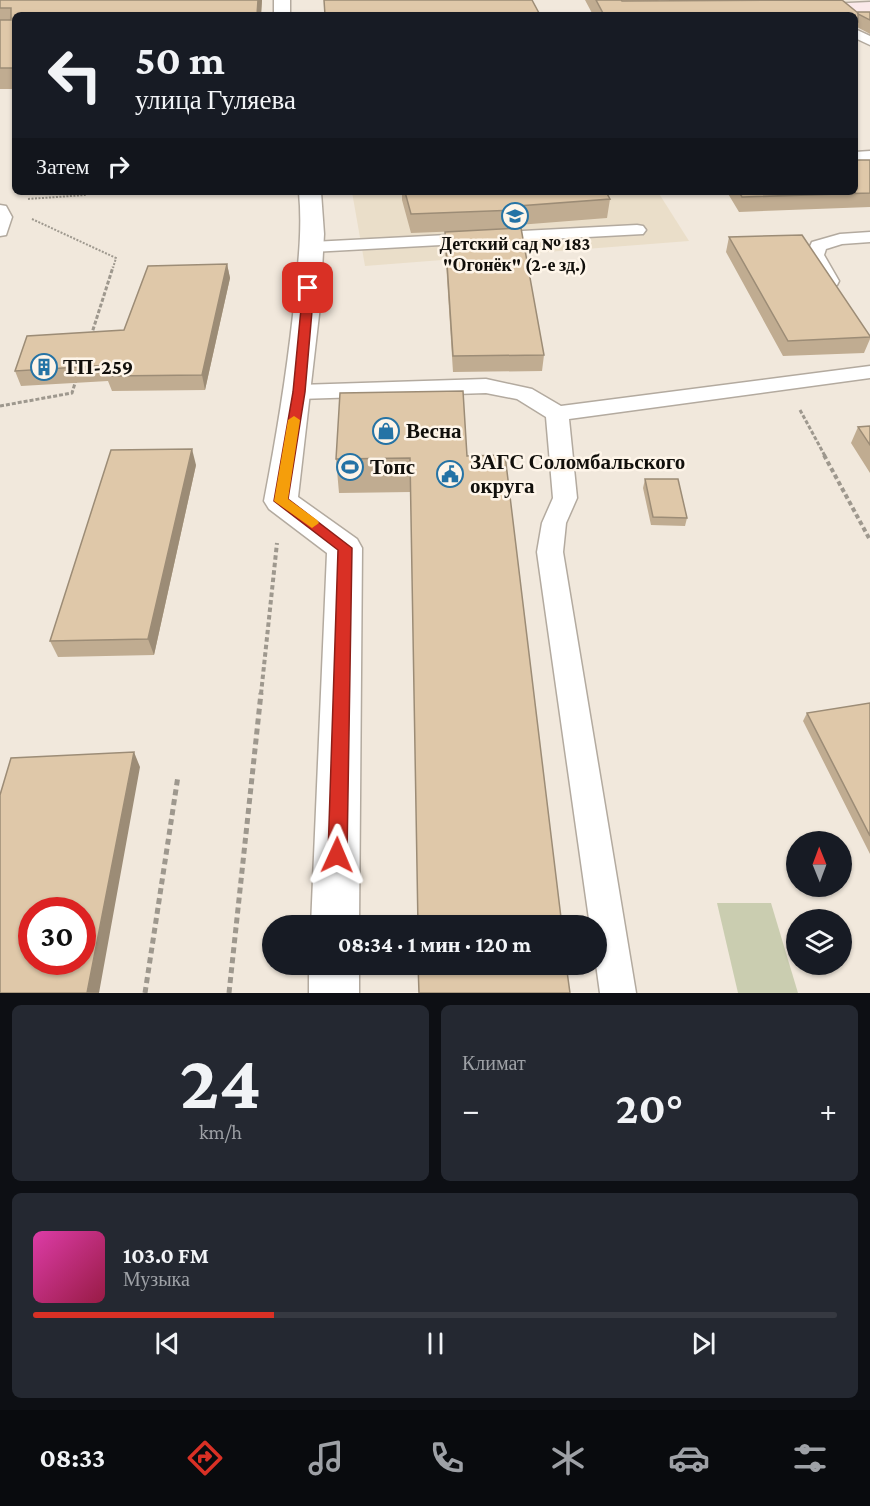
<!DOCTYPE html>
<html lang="ru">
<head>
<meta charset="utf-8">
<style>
  body { margin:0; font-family:"Crimson Pro",serif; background:#242831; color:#f1f3f6; height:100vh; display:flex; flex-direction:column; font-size:22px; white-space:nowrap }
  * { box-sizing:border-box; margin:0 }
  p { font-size:20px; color:#9ea1a6 }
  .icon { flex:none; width:33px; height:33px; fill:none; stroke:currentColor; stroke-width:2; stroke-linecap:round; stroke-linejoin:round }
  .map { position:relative; height:993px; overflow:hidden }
  .sheet { display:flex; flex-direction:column; gap:12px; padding:12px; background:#0d0f14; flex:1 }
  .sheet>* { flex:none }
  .hud { position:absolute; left:12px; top:12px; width:846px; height:183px; border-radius:9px; box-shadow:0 2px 4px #0004; background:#171b24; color:#f1f3f6; overflow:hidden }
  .needle { width:39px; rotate:359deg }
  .tools { position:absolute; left:786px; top:831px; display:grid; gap:12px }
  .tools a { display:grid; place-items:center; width:66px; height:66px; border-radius:50%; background:#171b24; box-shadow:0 2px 4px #0004; font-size:30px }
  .speed { position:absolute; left:18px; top:897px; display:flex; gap:12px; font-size:30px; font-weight:700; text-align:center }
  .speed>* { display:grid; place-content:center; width:78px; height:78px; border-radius:50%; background:#171b24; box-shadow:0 2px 4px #0004; line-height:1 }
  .speed .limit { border:9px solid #d22; background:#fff; color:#111 }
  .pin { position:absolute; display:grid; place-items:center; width:51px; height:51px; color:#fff; margin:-26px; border-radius:12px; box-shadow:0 3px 9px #0006 }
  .me { position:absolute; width:66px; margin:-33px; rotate:1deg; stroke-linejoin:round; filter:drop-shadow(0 0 4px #0008) }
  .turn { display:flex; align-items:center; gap:21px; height:126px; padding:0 24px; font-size:27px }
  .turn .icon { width:78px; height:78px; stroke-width:2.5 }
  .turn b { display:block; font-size:42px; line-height:51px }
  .then { display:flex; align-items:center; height:57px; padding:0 24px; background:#0003; gap:12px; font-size:22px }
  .big { font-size:45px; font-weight:700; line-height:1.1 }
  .sheet .tile { flex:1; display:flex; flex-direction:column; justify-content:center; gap:9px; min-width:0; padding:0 21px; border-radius:9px; background:#242831 }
  .sheet .dial { align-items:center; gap:0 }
  .dial b { font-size:78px; line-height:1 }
  .song { display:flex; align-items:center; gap:18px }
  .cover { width:72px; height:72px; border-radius:9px; background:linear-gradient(135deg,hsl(320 70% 55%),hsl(340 70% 35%)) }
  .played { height:6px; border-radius:3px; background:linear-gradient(90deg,#d93025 30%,#363941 30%) }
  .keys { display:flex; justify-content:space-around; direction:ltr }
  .heat { display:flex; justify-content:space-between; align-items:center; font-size:33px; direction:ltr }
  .sheet .tiles { flex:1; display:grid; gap:12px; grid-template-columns:1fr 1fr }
  .tile:last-child { grid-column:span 2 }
  .trip { position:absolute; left:262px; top:915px; width:345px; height:60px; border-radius:30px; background:#171b24; box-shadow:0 2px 4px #0004; font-weight:700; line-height:60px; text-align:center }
  .menu { display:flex; height:96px; justify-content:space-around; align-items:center; background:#090b0e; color:#9ea1a6 }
  .menu .icon { width:42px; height:42px }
  .menu .on { color:#d93025 }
  .menu b { font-size:27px; color:#f1f3f6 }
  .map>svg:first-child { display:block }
  .education { fill:#eadec9 }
  .green { fill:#cacdb0 }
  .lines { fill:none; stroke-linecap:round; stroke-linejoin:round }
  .service-casing { stroke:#b3aa9f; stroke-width:3 }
  .minor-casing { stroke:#b3aa9f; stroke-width:3 }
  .secondary-casing { stroke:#b3aa9f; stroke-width:3 }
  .path-far3 { stroke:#9e988e; stroke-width:2; stroke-dasharray:2 1.5; stroke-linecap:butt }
  .path-far2 { stroke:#9e988e; stroke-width:3; stroke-dasharray:4 2; stroke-linecap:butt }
  .path-far1 { stroke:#9e988e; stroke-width:4; stroke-dasharray:4.5 3; stroke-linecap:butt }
  .path { stroke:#9e988e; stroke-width:5; stroke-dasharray:6 4; stroke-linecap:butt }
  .service { fill:#fff; fill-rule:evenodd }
  .minor { fill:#fff; fill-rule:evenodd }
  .secondary { fill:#fbe9ea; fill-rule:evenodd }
  .wall { fill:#c0ac91 }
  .shaded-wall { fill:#9c8c76 }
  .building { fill:#dfc8a9; stroke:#9c8c76; stroke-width:1.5; fill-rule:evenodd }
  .route { fill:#d93025; stroke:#8d1f18; stroke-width:1.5 }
  .slow { fill:#f59e0b }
  .labels { text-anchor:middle; stroke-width:5; stroke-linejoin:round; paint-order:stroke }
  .far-poi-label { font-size:18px; font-weight:bold; fill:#110f0b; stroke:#fef5e9 }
  .poi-label { font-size:21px; font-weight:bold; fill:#110f0b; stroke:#fef5e9; text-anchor:start }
</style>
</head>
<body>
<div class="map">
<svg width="870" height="993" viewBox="0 0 870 993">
  <rect width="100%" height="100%" fill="#f1e8dc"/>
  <path class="education" d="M 352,192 L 658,192 L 689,241 L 365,266 Z"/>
  <path class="green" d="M 717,903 L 771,903 L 798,993 L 738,993 Z"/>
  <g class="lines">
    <defs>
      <path id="service" d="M 855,29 L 870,36 L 870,45 L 855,38 Z
        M 870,151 L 870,161 L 855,162 L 855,152 Z
        M 0,205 L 6,206 L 12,217 L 6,235 L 0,236 Z
        M 637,225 L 643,226 L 646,230 L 643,234 L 312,252 L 306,251 L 303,247 L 306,243 L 312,242 Z
        M 870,232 L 870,242 L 842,244 L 826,249 L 824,255 L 839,281 L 837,285 L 823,285 L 806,255 L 812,242 L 840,234 Z
        M 870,366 L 870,378 L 569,419 L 577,498 L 566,523 L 563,552 L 636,993 L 600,993 L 596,964 L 597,926 L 590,926 L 537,552 L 542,523 L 553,498 L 546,417 L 517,399 L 486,393 L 299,399 L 291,397 L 288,392 L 291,387 L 299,385 L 486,379 L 532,389 L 561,406 Z"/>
      <path id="minor" d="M 274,0 L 290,0 L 290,15 L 274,15 Z
        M 299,192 L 321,192 L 324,234 L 320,306 L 298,497 L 357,539 L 362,548 L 359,926 L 311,926 L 327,553 L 269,509 L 264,501 C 276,439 286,378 293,315 C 297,274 303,233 299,192 Z
        M 309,964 L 359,964 L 359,993 L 309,993 Z"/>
      <path id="secondary" d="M 870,2 L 870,12 L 807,15 L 799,10 L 807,5 Z"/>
    </defs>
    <use href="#service" class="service-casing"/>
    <use href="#minor" class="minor-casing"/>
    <use href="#secondary" class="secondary-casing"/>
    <path class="path-far3" d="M 28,199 L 85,195 L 86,192
      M 32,219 L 116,258 L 113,268"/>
    <path class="path-far2" d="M 91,336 L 113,267
      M 0,406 L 72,393 L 76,380
      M 800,410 L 825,456"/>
    <path class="path-far1" d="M 824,455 L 870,540
      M 261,694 L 277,543"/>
    <path class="path" d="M 145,993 L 178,776
      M 229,993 L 261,693"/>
    <use href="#service" class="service"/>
    <use href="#minor" class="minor"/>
    <use href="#secondary" class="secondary"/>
  </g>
  <path class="wall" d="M 0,0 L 262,0 L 261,15 L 15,15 L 15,89 L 0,89 Z
    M 585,0 L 659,0 L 658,1 L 670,1 L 670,0 L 842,0 L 857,12 L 870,12 L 870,34 L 857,27 L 855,34 L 855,15 L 593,15 Z
    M 870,160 L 870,207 L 739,212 L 727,192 L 855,192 Z
    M 37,192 L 78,192 L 38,194 Z
    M 402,192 L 607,192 L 610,199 L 607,218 L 518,225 L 518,228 L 544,355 L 542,371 L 453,372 L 445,247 L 445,232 L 462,231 L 411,233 L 402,200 Z
    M 729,237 L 870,336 L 870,339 L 864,353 L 783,356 L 726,252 Z
    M 227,264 L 230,278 L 205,390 L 112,391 L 108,381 L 21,386 L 15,371 L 124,330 Z
    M 870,426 L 870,473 L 851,443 L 858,427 Z
    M 467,456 L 411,492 L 339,493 L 336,459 Z
    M 196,465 L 154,655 L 58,657 L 50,641 Z
    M 645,479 L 687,518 L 685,526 L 651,525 L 643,488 Z
    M 870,703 L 870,854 L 803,721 L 807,713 Z"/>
  <path class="shaded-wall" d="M 258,0 L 262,0 L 261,15 L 257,15 Z
    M 227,264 L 230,278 L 205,390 L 202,375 Z
    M 192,449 L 196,465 L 154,655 L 148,639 Z
    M 134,752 L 140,767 L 99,993 L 87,993 Z"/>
  <path class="building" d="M 0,0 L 258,0 L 257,15 L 15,15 L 15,68 L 0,68 L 0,20 L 11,20 L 11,8 L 0,8 Z
    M 324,0 L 532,0 L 540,15 L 325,15 Z
    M 596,0 L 621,0 L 622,1 L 842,0 L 858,13 L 858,22 L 855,22 L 855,15 L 604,15 Z
    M 857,12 L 870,12 L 870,20 L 858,14 Z
    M 855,160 L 870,160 L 870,193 L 742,197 L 739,192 L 855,192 Z
    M 405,192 L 606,192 L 610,199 L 518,206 L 519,210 L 411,214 Z
    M 521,228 L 544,355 L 453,356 L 445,232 Z
    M 802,235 L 870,336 L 870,337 L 788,341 L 729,237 Z
    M 227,264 L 202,375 L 107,376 L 111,365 L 15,371 L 27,336 L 124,330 L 148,266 Z
    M 463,391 L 467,456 L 505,455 L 562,926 L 418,926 L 410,458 L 336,459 L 340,393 Z
    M 870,426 L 870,445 L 858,427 Z
    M 192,449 L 148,639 L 50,641 L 111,450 Z
    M 645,479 L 678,479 L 687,518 L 653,517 Z
    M 870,703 L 870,836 L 807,713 Z
    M 134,752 L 87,993 L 0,993 L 0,795 L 11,758 ZM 32,910 L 82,910 L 82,962 L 32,962 Z
    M 418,964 L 566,964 L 570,993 L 419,993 Z"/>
  <path class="route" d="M 308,285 L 314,288 L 305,392 L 288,499 L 352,548 L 347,855 L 344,861 L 337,864 L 331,861 L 328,855 L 338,550 L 274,501 L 293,392 L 303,288 Z"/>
  <path class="slow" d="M 294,416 L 300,420 L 288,499 L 317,520 L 319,523 L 312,528 L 274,501 L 288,420 Z"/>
  <defs>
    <symbol id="school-ring" viewBox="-11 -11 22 22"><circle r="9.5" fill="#fef5e9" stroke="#2573a5" stroke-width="1.5"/><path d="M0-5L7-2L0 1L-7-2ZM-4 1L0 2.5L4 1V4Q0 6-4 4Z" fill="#2573a5"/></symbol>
    <symbol id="building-ring" viewBox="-11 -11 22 22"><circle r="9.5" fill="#fef5e9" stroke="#2573a5" stroke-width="1.5"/><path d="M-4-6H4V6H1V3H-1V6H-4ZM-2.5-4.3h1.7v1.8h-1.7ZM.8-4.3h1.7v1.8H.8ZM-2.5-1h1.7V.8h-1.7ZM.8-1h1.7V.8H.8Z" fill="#2573a5"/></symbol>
    <symbol id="shop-ring" viewBox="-11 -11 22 22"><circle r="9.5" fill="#fef5e9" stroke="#2573a5" stroke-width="1.5"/><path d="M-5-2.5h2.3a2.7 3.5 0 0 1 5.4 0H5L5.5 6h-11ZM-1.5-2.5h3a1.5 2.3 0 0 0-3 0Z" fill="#2573a5"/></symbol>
    <symbol id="stadium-ring" viewBox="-11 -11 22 22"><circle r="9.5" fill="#fef5e9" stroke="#2573a5" stroke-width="1.5"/><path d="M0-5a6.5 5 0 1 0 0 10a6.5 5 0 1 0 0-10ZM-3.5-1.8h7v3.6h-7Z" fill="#2573a5"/></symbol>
    <symbol id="civic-ring" viewBox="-11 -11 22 22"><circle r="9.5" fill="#fef5e9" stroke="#2573a5" stroke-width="1.5"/><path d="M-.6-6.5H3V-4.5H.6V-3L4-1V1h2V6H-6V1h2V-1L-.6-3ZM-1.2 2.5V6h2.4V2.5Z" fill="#2573a5"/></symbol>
  </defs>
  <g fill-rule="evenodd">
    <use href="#school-ring" x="500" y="201" width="30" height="30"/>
    <use href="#building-ring" x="29" y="352" width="30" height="30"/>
    <use href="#shop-ring" x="371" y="416" width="30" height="30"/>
    <use href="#stadium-ring" x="335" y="452" width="30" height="30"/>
    <use href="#civic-ring" x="435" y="459" width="30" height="30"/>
  </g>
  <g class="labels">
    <g class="far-poi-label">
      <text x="515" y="250">Детский сад № 183<tspan x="515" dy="21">"Огонёк" (2-е зд.)</tspan></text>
    </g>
    <g class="poi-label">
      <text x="63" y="374">ТП-259</text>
      <text x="406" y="438">Весна</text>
      <text x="470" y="469">ЗАГС Соломбальского<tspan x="470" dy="24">округа</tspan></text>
      <text x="370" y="474">Топс</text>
    </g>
  </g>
</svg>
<div class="tools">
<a><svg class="needle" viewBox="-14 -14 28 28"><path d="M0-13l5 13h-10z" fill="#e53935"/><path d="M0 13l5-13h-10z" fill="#9ea1a6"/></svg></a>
<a><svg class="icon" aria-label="layers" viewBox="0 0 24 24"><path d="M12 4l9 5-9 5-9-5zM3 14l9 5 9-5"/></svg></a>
</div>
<div class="speed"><div class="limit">30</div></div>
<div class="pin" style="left:308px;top:288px;background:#d93025"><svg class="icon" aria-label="arrive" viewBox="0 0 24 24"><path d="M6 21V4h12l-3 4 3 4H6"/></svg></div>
<svg class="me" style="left:337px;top:855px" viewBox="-20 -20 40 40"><path d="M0-17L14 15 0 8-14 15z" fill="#d93025" stroke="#fff" stroke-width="4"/></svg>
<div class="trip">08:34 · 1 мин · 120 m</div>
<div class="hud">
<div class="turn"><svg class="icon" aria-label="left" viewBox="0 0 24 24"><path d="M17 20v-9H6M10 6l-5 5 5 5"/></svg><div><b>50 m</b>улица Гуляева</div></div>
<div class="then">Затем<svg class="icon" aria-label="right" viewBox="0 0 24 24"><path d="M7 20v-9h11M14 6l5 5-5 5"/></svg></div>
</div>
</div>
<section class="sheet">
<div class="tiles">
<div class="tile dial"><b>24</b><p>km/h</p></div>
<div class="tile"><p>Климат</p>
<div class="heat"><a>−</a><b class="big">20°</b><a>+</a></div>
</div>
<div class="tile">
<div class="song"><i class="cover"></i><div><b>103.0 FM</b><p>Музыка</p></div></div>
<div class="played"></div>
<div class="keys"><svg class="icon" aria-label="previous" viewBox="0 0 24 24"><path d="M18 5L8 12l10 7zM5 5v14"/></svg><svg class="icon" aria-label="pause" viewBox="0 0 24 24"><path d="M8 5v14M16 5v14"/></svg><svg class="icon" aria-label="next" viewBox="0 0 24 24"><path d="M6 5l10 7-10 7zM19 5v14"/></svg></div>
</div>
</div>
</section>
<nav class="menu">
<b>08:33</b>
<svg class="icon on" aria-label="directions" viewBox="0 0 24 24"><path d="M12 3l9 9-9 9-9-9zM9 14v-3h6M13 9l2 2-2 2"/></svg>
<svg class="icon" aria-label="music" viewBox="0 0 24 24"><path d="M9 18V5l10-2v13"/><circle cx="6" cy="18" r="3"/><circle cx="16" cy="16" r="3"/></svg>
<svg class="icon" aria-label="phone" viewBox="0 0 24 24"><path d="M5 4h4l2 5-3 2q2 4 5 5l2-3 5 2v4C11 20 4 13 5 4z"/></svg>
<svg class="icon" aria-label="climate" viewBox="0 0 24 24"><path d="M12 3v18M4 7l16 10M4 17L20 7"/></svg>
<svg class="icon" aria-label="car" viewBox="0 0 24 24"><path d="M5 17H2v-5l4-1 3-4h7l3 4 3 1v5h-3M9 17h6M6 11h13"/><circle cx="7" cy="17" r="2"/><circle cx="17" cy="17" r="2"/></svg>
<svg class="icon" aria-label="filters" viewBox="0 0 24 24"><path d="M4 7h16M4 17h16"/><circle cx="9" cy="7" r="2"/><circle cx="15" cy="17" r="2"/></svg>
</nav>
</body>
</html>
